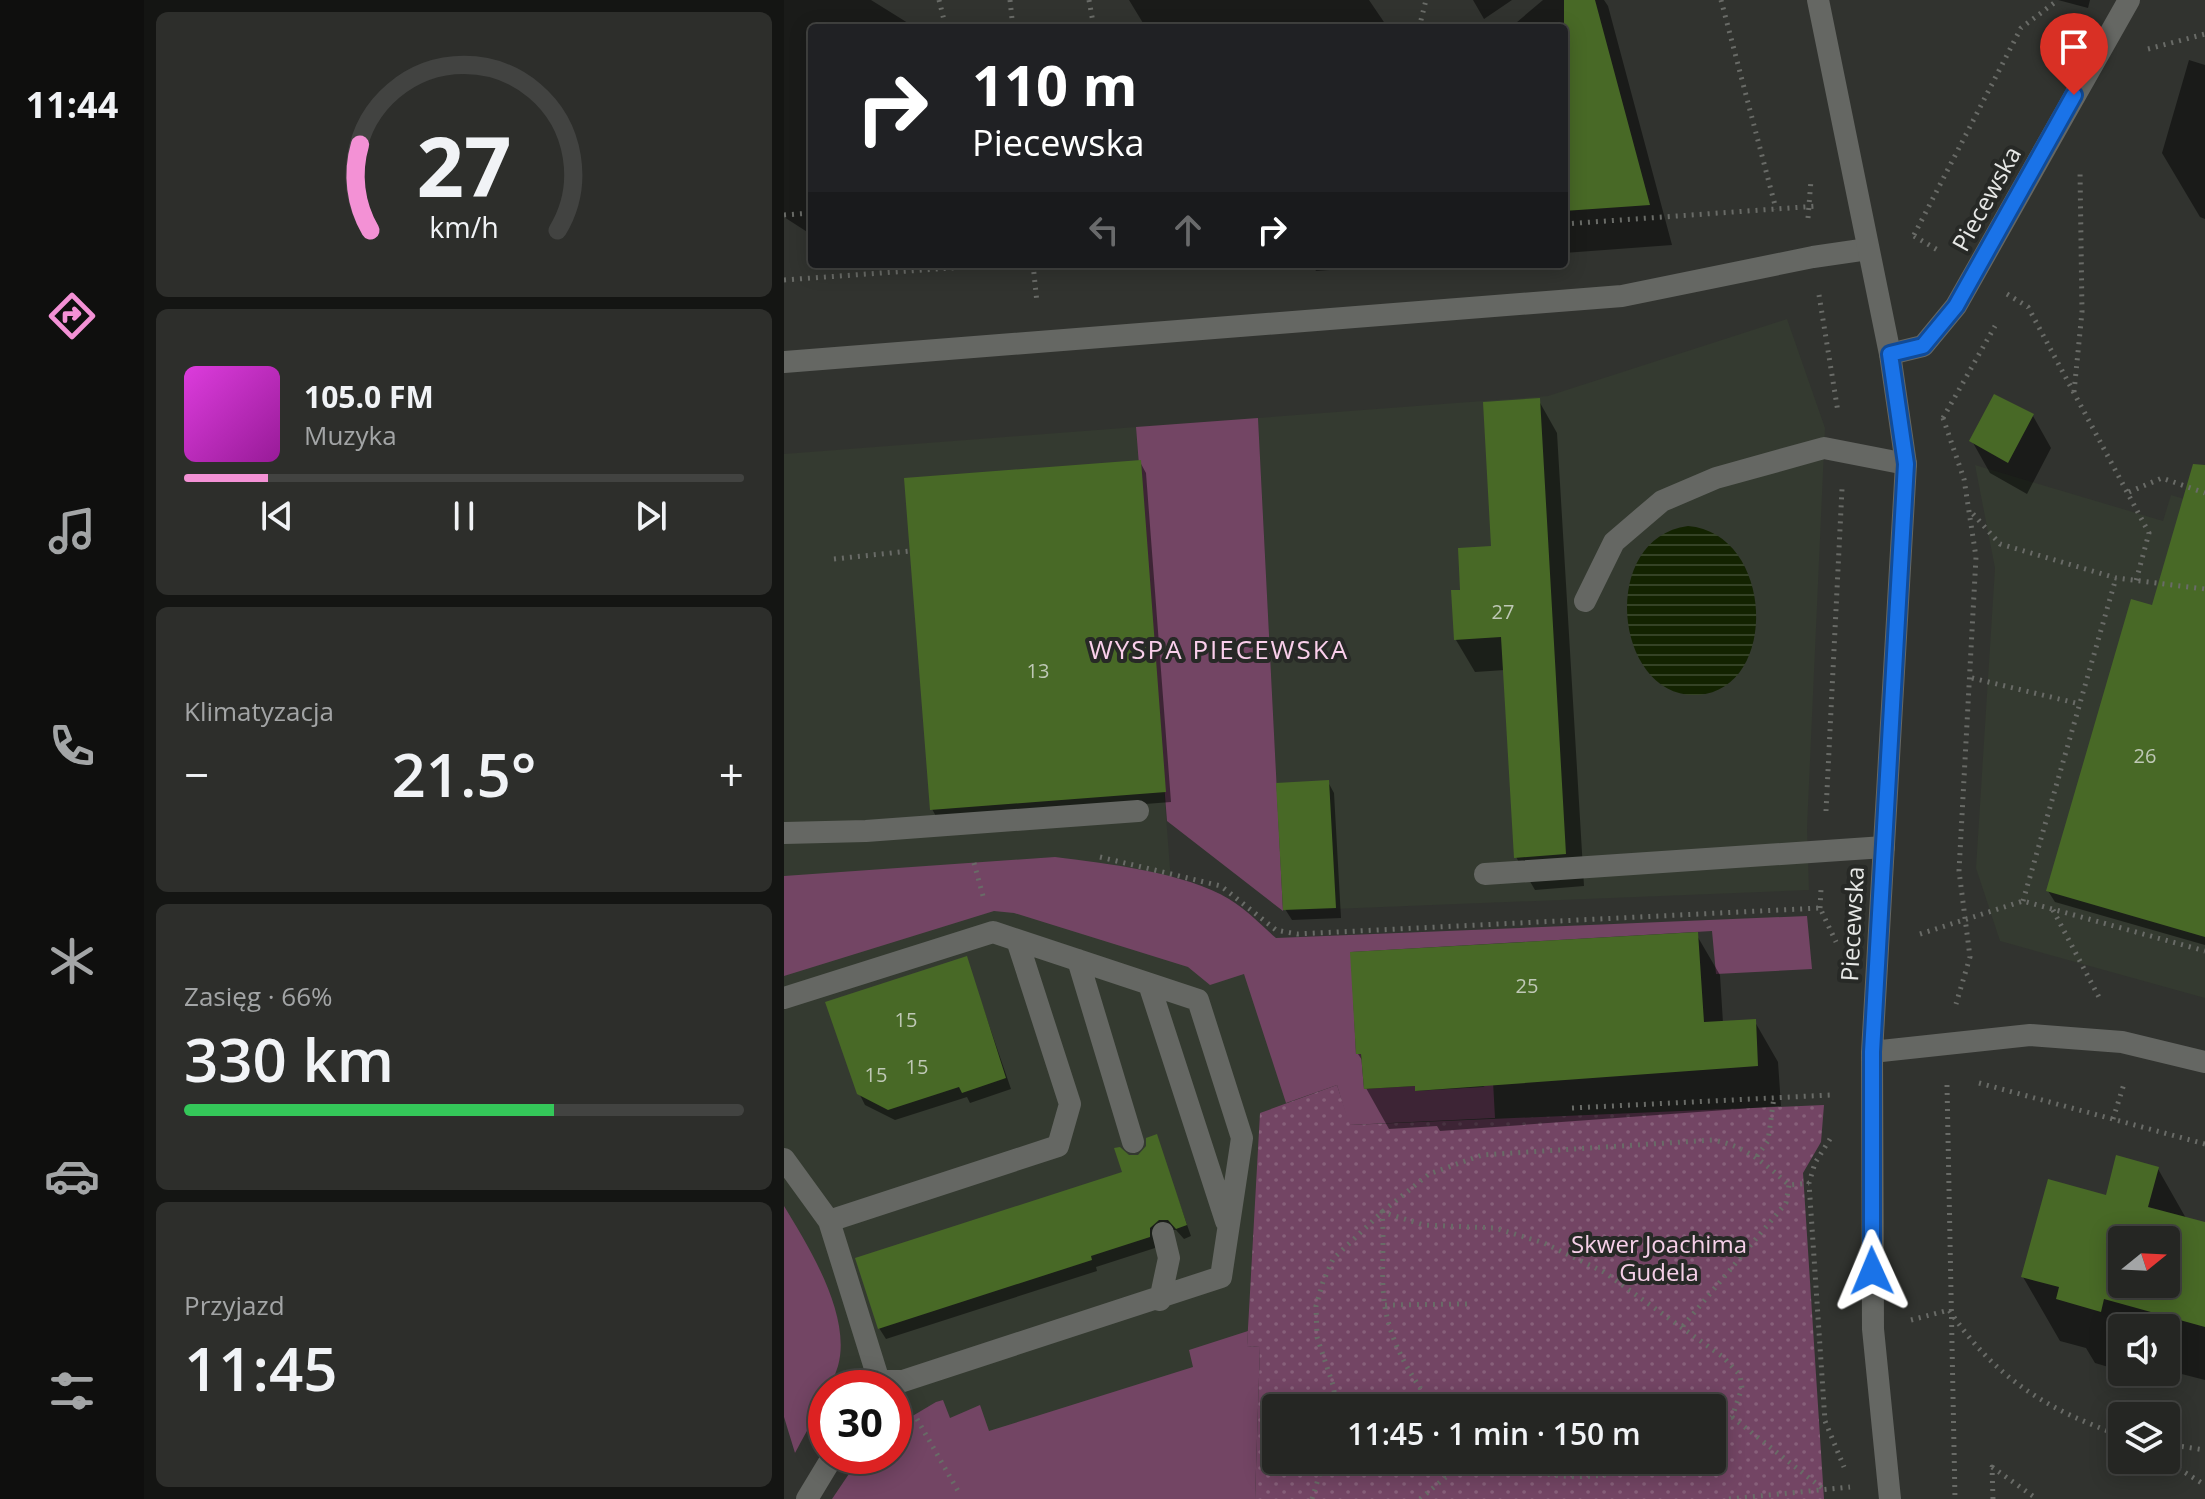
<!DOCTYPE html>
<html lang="pl">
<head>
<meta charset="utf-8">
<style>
  body { margin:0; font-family:"Open Sans",sans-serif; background:#2d2e2b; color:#f1f3f6; height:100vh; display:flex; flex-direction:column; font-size:30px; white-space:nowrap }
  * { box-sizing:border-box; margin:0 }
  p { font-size:26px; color:#a3a5a6 }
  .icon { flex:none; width:44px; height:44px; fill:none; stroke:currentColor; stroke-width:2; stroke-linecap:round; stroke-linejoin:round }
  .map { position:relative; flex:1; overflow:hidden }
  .sheet { display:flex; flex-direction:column; gap:12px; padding:12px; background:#141513; width:640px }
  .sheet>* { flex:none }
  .top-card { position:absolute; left:24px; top:24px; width:760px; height:244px; border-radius:8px; box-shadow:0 4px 20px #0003,0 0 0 2px #424341; background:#202124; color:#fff; overflow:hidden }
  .needle { width:52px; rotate:72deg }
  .fabs { position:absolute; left:1324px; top:1226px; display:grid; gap:16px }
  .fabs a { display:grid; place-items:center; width:72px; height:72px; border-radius:8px; background:#252623; box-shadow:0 4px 20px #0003,0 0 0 2px #424341; font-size:40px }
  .speed { position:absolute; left:24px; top:1370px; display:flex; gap:16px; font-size:40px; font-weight:700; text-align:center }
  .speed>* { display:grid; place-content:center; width:104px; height:104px; border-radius:50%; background:#252623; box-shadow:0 4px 20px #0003,0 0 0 2px #424341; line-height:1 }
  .speed .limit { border:12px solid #d22; background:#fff; color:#111 }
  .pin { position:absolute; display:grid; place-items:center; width:68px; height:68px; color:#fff; margin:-82px -34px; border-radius:50% 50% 50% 0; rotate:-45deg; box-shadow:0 0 8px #0007 }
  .pin .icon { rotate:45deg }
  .me { position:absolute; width:88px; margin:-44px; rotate:359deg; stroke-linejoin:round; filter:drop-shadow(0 0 6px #0008) }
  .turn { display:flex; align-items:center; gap:28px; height:168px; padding:0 32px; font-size:36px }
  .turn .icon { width:104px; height:104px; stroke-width:2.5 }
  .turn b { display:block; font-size:56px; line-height:68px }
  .lanes { display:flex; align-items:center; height:76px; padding:0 32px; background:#0003; justify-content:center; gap:40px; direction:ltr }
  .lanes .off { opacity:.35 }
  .big { font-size:60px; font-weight:600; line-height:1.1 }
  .sheet .tile { flex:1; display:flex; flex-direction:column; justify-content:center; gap:12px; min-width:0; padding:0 28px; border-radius:12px; background:#2d2e2b }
  .sheet .dial { align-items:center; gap:0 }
  .dial svg { height:208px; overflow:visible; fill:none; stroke:#424341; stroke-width:7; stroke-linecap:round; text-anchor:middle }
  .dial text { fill:#f1f3f6; stroke:none }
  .song { display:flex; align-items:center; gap:24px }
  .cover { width:96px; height:96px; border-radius:12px; background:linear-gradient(135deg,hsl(300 70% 55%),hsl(300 70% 35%)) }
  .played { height:8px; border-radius:4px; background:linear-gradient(90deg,#f391d5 15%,#424341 15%) }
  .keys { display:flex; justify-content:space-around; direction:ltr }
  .heat { display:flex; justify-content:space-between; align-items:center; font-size:44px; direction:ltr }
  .charge { height:12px; border-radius:6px; background:linear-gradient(90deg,#34c759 66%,#424341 0) }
  .trip { position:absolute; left:478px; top:1394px; width:464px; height:80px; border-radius:8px; background:#252623; box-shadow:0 4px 20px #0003,0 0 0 2px #424341; font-weight:600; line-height:80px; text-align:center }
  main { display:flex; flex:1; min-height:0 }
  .tab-bar { display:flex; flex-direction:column; width:144px; justify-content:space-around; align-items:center; background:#0f0f0e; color:#a3a5a6 }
  .tab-bar .icon { width:56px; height:56px }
  .tab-bar .on { color:#f391d5 }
  .tab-bar b { font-size:36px; color:#f1f3f6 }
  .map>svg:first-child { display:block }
  .built { fill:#343a30 }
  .grass { fill:#734564 }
  .park { fill:url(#park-dots); fill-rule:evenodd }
  .water { fill:url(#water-rules) }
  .shadow { fill:#0007; fill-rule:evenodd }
  .building { fill:#486926; fill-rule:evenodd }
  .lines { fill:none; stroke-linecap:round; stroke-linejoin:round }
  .path { stroke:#696b67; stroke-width:5; stroke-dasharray:2 6; stroke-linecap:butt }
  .service { stroke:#656763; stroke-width:22 }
  .minor { stroke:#656763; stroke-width:22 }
  .route-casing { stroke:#114b97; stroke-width:20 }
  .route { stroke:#1a73e8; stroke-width:14 }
  .labels { text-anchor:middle; stroke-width:8; stroke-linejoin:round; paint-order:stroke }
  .number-label { font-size:20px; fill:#bfc8b6 }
  .street-label { font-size:24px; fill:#e7e8e6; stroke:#272926 }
  .park-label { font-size:24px; fill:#f6d0e8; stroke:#272926 }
  .neighbourhood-label { font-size:26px; letter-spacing:2px; fill:#facfeb; stroke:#272926 }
</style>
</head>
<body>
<main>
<nav class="tab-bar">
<b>11:44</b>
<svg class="icon on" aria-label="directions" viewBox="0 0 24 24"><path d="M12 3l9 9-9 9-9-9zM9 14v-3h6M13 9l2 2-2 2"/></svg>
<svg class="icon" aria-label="music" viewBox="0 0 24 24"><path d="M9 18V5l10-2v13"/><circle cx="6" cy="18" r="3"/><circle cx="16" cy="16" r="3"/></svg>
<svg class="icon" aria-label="phone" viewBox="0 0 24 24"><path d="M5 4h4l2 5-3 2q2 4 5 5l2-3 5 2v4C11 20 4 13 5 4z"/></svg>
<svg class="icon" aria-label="climate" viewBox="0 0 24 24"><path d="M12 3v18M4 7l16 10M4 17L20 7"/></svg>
<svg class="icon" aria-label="car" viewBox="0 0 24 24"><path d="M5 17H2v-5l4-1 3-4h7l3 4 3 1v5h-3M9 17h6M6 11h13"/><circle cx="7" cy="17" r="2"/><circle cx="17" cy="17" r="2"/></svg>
<svg class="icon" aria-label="filters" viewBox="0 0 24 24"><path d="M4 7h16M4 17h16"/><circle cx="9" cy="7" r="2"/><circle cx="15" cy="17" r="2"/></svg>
</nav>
<section class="sheet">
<div class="tile dial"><svg viewBox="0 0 100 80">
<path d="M14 69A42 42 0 1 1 86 69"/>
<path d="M14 69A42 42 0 0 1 10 36" stroke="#f391d5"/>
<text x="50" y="56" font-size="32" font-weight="700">27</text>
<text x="50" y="72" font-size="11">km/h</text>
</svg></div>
<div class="tile">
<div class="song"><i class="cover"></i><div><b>105.0 FM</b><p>Muzyka</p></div></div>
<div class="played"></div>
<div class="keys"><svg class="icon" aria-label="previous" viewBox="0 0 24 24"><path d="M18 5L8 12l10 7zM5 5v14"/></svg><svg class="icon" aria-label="pause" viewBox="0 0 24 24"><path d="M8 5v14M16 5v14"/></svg><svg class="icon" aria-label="next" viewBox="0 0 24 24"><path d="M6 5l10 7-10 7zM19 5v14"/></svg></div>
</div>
<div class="tile"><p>Klimatyzacja</p>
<div class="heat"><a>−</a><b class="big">21.5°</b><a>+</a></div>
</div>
<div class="tile"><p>Zasięg · 66%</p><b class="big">330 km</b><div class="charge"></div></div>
<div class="tile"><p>Przyjazd</p><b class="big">11:45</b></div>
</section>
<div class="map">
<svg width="1421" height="1499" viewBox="0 0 1421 1499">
  <defs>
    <pattern id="park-dots" width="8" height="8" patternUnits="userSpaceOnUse" patternTransform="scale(2)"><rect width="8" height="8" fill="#734564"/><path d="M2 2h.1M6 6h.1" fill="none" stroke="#87607a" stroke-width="1.8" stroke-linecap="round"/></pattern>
    <pattern id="water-rules" width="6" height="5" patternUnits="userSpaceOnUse" patternTransform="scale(2)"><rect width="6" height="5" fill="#132301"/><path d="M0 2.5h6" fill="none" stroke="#354326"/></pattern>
  </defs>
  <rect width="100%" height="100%" fill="#31332f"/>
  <path class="built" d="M 1003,319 L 1041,428 L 1023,828 L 1025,890 L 499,911 L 474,418 L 764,396 Z
    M 352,427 L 388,894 L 431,908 L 553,1085 L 476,1113 L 463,1346 L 471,1499 L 110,1456 L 110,1388 L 55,1388 L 0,1226 L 0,454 Z
    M 1191,465 L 1379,521 L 1387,495 L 1421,505 L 1421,998 L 1216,941 L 1192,868 L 1211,568 Z"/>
  <path class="grass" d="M 474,418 L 499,911 L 383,821 L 352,427 Z
    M 271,857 C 321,863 403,873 445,899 C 462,909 477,925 492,938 L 1023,916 L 1028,969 L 932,974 L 928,931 L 567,952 L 572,1054 L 577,1054 L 580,1089 L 631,1086 L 631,1091 L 699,1087 L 709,1081 L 711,1118 L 565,1125 L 553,1085 L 502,1103 L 460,974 L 426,985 L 404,967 L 230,913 L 210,911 L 0,976 L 0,876 Z
    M 0,1206 C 25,1247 68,1316 54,1366 C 45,1395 26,1424 11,1453 L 0,1417 Z
    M 464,1331 L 463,1346 L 476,1347 L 471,1499 L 48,1499 L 77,1456 L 110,1456 L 110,1427 L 152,1402 L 159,1400 L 166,1418 L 196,1405 L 205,1431 L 409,1367 L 405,1350 Z"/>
  <path class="park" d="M 553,1085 L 566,1125 L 1040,1105 L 1037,1142 L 1019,1173 L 1040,1499 L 471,1499 L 476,1347 L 463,1346 L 476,1113 ZM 492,1408 L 928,1408 L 928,1460 L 492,1460 Z"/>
  <path class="water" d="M 904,526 C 990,533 996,689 914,695 C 830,700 813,538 904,526 Z"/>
  <path class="shadow" d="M 0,0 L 87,0 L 132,28 L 28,28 L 28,235 L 0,217 Z
    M 345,0 L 585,0 L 604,28 L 362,28 Z
    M 689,0 L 728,0 L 700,19 Z
    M 759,0 L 820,0 L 824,6 L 888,245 L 780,253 L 780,28 L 726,28 Z
    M 1274,0 L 1306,0 L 1304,8 Z
    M 1405,60 L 1421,65 L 1421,219 L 1416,217 L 1378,153 Z
    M 528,264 L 624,264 L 532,271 Z
    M 755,401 L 773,433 L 800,886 L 751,890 L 732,857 L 721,670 L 691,672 L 672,640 L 678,592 L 710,547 Z
    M 1249,416 L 1267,448 L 1243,494 L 1206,473 L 1188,441 Z
    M 356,462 L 362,473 L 387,802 L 154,820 L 148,809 Z
    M 1421,509 L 1421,945 L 1271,902 L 1264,891 L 1369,608 Z
    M 544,782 L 550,793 L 557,918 L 508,920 L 501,909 Z
    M 912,934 L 936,975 L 939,1023 L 971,1022 L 994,1062 L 997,1106 L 656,1131 L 653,1126 L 605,1129 L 582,1088 L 580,1063 L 574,1054 Z
    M 182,958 L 227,1089 L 186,1103 L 183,1097 L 111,1120 L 81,1105 L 75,1093 Z
    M 372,1137 L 407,1236 L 400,1239 L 392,1230 L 381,1230 L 371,1240 L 371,1248 L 312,1267 L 313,1271 L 102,1339 L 95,1328 L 341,1174 L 344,1157 L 355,1157 Z
    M 1374,1169 L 1403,1220 L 1421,1224 L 1421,1380 L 1382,1370 L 1382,1328 L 1338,1328 L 1338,1371 L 1311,1363 L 1302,1348 L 1276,1341 L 1239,1277 L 1323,1197 ZM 1338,1240 L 1382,1240 L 1382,1284 L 1338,1284 Z"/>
  <path class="building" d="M 780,0 L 811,0 L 866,205 L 780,211 Z
    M 1210,394 L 1250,414 L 1224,463 L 1185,441 Z
    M 756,398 L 782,854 L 730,858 L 717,637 L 670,640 L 667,590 L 676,590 L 674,548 L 707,546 L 699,402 Z
    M 357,460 L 382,792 L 146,810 L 120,478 Z
    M 1409,464 L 1421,465 L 1421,937 L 1262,891 L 1347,599 L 1368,605 Z
    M 545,780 L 552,908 L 499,910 L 492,783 Z
    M 914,932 L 920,1022 L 972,1019 L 974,1066 L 631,1091 L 631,1086 L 580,1089 L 577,1054 L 572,1054 L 566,952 Z
    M 183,956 L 222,1078 L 178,1093 L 175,1087 L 104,1110 L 73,1094 L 41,1002 Z
    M 373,1134 L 403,1225 L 392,1229 L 384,1220 L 375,1220 L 366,1228 L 366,1237 L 307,1256 L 308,1260 L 94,1329 L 71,1258 L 338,1172 L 330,1148 L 336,1147 L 345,1155 L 354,1155 L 362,1146 L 362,1138 Z
    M 1332,1155 L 1375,1167 L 1364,1207 L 1421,1222 L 1421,1327 L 1320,1299 L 1317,1312 L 1272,1299 L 1275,1287 L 1237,1277 L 1264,1179 L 1322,1195 ZM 1338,1240 L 1382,1240 L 1382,1284 L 1338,1284 Z"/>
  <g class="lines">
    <path class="path" d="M 155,0 L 162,28
      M 226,0 L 229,28
      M 305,0 L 310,28
      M 937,0 L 992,209
      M 635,28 L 642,0
      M 1364,49 L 1421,34
      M 0,215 L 28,213
      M 1024,218 L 1027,180
      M 780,224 L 1034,206
      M 1130,235 L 1237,28 L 1274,0
      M 1130,236 L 1157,252
      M 249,264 L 253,303
      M 0,280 L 222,264
      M 1223,294 L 1244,307 L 1365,533 L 1352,581
      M 1035,295 L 1054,412
      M 1290,392 L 1298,312 L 1296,170
      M 1159,418 L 1180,479 L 1192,557 L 1175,871 L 1186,957 L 1172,1004
      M 1159,418 L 1211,326
      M 1345,492 L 1378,478 L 1421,493
      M 1189,514 L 1216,544 L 1332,578 L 1421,589
      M 50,559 L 126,551
      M 1188,678 L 1296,704
      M 1042,811 L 1058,489
      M 316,857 L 437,886 L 492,930 L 513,934 L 1036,908 L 1052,942
      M 190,863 L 199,896
      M 1239,901 L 1332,578
      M 1036,908 L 1037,889
      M 1269,910 L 1317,1001
      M 1136,934 L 1239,901 L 1421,951
      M 1195,1083 L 1421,1144
      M 1163,1085 L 1171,1499
      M 788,1108 L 1047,1095
      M 1329,1119 L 1340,1084
      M 1046,1139 L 1031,1163 L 1025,1183 L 1041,1421 L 1060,1467
      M 973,1156 L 984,1141 L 990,1097
      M 601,1305 L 683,1304
      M 1127,1320 L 1165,1310 C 1211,1378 1261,1409 1338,1436
      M 899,1326 L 1002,1203 L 1005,1185
      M 553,1408 L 549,1385 L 533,1337 L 532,1306 L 539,1282 L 549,1259 L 598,1212 L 645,1174 L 698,1155 L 929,1140 C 962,1146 980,1163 1005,1185 L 1025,1183
      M 651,1408 C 628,1379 607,1344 601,1307 C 596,1276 601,1243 598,1212 L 640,1225 L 711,1228 L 760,1243 L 820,1272 L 939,1357 L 956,1375 L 958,1388 L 948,1417 L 928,1430
      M 704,1408 L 712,1402 L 726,1408
      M 948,1417 L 1038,1488
      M 133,1419 L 174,1491
      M 1382,1444 L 1421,1450
      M 710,1460 C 760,1481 824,1483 874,1460
      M 1381,1460 L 1421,1485
      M 732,1469 L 733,1460
      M 528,1499 L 540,1460
      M 636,1499 L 682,1460
      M 945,1499 L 1066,1487
      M 1209,1499 L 1208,1467 L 1253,1499"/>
    <path class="service" d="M 1106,354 L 1139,346 L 1172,306 L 1345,0
      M 0,362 L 838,296 L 1029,257 L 1084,249
      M 801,601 L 830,542 L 878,501 L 932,478 L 1040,448 L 1122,464
      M 0,833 L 82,831 L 354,811
      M 701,874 L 1100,847
      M 294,960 L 349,1142
      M 365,984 L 442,1221
      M 0,998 L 209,932 L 414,1000 L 458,1138 L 437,1277 L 119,1381 L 95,1381
      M 0,1159 L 45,1221 L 95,1381 L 91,1388
      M 45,1221 L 274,1146 L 286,1104 L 233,940
      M 376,1300 L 385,1258 L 379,1233
      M 23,1499 L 49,1456"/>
    <path class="minor" d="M 1034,0 L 1106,354 L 1122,464 L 1088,1052 L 1089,1329 L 1106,1499
      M 1088,1052 L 1246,1035 L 1338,1042 L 1421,1062"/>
  </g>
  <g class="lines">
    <defs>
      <path id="route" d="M 1088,1271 L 1088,1052 L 1122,464 L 1106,354 L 1139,346 L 1172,306 L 1290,95"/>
    </defs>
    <use href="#route" class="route-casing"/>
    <use href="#route" class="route"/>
  </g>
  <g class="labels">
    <g class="number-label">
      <text x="719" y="619">27</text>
      <text x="254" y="678">13</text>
      <text x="1361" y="763">26</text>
      <text x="743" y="993">25</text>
      <text x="122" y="1027">15</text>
      <text x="133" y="1074">15</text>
      <text x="92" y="1082">15</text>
    </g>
    <g class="street-label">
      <text transform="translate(1203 199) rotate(-61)" y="8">Piecewska</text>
      <text transform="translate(1069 924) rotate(-87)" y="8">Piecewska</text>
    </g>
    <g class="park-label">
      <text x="875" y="1253">Skwer Joachima<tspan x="875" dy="28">Gudela</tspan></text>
    </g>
    <g class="neighbourhood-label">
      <text x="435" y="659">WYSPA PIECEWSKA</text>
    </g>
  </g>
</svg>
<div class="fabs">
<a><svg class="needle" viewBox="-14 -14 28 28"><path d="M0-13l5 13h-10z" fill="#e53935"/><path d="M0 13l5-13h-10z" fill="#a3a5a6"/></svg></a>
<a><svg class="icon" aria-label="sound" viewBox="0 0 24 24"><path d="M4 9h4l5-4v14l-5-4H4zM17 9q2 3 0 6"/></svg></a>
<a><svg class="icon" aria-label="layers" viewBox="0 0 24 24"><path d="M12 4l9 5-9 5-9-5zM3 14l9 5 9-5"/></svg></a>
</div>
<div class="speed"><div class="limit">30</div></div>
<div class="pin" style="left:1290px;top:95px;background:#d93025"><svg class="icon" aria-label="arrive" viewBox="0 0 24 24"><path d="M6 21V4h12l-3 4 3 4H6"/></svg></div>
<svg class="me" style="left:1088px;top:1271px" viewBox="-20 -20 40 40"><path d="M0-17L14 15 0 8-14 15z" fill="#1a73e8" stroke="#fff" stroke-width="4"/></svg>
<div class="trip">11:45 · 1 min · 150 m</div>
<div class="top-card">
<div class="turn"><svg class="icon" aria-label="right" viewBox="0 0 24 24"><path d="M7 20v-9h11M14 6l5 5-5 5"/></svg><div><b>110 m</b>Piecewska</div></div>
<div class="lanes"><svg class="icon off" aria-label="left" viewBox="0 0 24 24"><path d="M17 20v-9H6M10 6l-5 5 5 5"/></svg><svg class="icon off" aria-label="ahead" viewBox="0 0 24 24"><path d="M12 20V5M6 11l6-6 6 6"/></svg><svg class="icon" aria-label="right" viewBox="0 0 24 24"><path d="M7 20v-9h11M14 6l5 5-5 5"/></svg></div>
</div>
</div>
</main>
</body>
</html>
